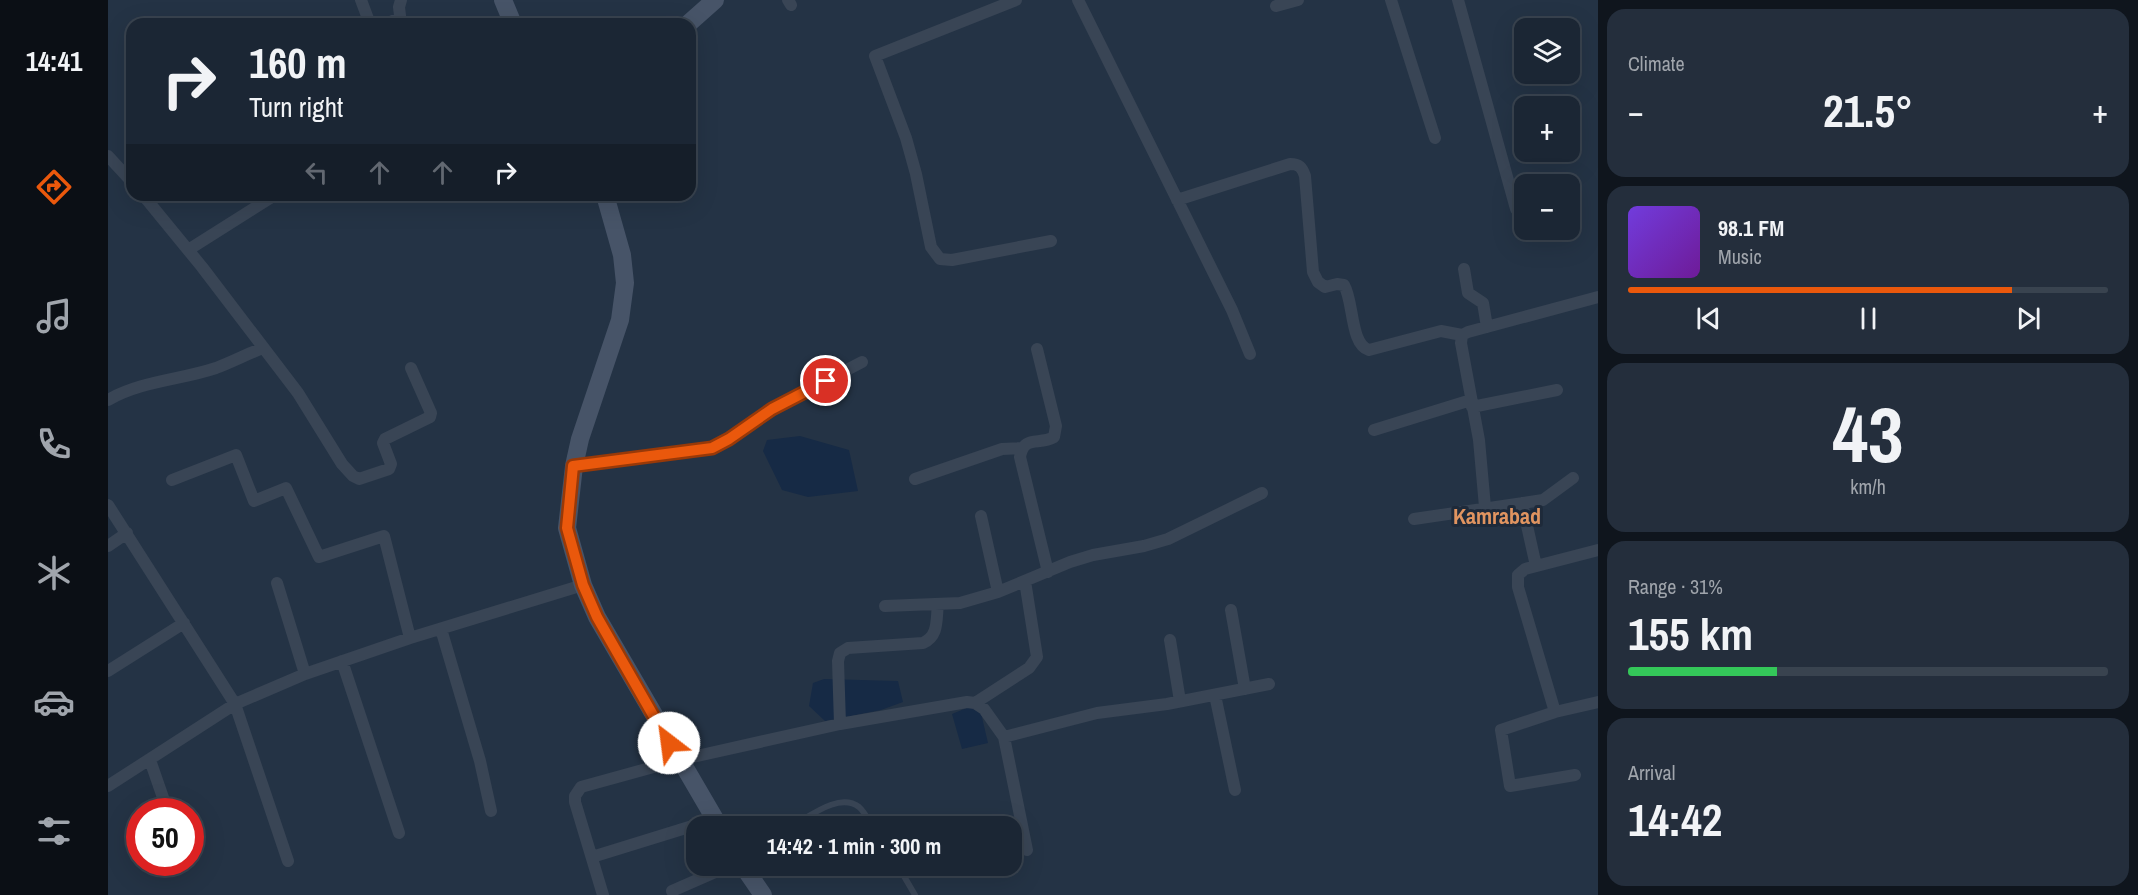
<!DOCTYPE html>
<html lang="en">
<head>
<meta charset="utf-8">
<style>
  body { margin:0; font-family:"Archivo Narrow",sans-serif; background:#242e3c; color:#f1f3f6; height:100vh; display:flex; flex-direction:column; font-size:22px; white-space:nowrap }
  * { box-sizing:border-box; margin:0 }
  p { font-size:20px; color:#a0a5ac }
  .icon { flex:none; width:33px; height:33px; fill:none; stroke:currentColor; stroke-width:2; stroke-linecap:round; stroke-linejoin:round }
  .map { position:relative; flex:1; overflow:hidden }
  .details { display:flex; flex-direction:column; gap:9px; padding:9px; background:#0f151d; width:540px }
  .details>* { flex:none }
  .top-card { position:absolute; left:18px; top:18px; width:570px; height:183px; border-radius:18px; box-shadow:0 6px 24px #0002,0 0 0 2px #39434f; background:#1b2634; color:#f1f3f6; overflow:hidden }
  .controls { position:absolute; left:1406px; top:18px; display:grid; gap:12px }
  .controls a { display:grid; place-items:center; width:66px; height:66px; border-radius:12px; background:#1b2634; box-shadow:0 6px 24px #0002,0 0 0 2px #39434f; font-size:30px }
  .speed { position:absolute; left:18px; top:798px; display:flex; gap:12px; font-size:30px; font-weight:700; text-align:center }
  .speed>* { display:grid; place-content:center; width:78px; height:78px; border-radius:50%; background:#1b2634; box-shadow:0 6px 24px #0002,0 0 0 2px #39434f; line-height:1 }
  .speed .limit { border:9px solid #d22; background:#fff; color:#111 }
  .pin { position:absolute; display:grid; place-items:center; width:51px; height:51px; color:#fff; margin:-26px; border:3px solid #fff; border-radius:50%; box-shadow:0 2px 6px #0007 }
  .me { position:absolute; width:66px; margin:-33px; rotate:330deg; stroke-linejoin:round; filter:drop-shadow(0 0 4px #0008) }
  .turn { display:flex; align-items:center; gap:21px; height:126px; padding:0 24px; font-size:27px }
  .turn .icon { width:78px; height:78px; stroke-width:2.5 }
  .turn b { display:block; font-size:42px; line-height:51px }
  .lanes { display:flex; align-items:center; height:57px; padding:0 24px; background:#0003; justify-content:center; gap:30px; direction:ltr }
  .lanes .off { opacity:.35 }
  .big { font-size:45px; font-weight:700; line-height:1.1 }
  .details .tile { flex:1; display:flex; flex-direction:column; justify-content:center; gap:9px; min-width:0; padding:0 21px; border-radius:18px; background:#242e3c }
  .details .dial { align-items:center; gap:0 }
  .dial b { font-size:78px; line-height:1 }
  .song { display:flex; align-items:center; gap:18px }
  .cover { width:72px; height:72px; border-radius:9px; background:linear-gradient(135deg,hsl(260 70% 55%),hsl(280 70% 35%)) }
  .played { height:6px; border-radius:3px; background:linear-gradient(90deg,#ea580c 80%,#39434f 80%) }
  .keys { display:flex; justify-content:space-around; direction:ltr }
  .heat { display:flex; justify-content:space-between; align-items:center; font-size:33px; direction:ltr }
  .charge { height:9px; border-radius:4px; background:linear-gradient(90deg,#34c759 31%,#39434f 0) }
  .trip { position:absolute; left:578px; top:816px; width:336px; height:60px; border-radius:18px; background:#1b2634; box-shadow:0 6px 24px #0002,0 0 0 2px #39434f; font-weight:700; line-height:60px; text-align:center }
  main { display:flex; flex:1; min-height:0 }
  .menu { display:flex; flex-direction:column; width:108px; justify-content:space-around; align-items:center; background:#0b0f15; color:#a0a5ac }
  .menu .icon { width:42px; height:42px }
  .menu .current { color:#ea580c }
  .menu b { font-size:27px; color:#f1f3f6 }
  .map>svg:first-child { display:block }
  .water { fill:#162a45 }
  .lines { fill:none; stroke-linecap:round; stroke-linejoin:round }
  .lane { stroke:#394555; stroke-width:6 }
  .street { stroke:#394555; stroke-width:12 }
  .secondary { stroke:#475468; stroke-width:18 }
  .route-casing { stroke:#983908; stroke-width:15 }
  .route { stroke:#ea580c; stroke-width:10 }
  .labels { text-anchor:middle; stroke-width:6; stroke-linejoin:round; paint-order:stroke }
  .district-label { font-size:22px; font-weight:bold; fill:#e09460; stroke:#1e2a3a }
</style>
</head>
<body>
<main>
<nav class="menu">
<b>14:41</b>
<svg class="icon current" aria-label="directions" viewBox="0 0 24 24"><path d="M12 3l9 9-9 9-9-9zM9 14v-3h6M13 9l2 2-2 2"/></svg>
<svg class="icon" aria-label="music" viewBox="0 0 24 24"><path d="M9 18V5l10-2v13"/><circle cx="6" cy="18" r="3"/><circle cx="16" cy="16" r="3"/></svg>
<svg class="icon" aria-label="phone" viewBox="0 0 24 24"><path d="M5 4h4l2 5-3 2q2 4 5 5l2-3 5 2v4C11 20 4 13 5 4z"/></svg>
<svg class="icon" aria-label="climate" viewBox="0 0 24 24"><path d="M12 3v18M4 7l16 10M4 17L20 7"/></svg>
<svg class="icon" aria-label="car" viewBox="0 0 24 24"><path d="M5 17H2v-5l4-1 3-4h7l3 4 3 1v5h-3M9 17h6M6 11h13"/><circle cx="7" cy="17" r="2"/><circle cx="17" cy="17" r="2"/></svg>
<svg class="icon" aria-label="filters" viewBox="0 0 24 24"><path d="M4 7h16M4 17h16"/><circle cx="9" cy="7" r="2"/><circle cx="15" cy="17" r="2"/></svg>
</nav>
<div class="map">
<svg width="1490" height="895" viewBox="0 0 1490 895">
  <rect width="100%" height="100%" fill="#243345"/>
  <path class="water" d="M 692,436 L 741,450 L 750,491 L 700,497 L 674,490 L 655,451 L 659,440 Z
    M 716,679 L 790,681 L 795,702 L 773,710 L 717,721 L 701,706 L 705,683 Z
    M 861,707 L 873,713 L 880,743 L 854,749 L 844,714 Z"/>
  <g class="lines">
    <path class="lane" d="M 684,826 C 701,817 731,792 751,807 C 756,811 761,821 764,826
      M 790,866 L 807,895"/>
    <path class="street" d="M 253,0 L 262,24
      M 680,0 L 683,5
      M 908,0 L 767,56 L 798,138 L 808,174 L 823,247 L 832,259 L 844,260 L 943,241
      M 970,0 L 1124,310 L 1142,354
      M 1283,0 L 1327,138
      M 1350,0 L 1408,209
      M 1168,6 L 1190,0
      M 277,24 L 292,18
      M 293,24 L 291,7 L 293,0
      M 0,156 L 24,182
      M 35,195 L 94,267 L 190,393 L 234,464 L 245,476 L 251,479 L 281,469 L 283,464 L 275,443 L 277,439 L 322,417 L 323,413 L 303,368
      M 1069,200 L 1182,164 C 1191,164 1194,167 1197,176 L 1205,272 L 1210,282 L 1217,287 L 1229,284 L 1236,285 C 1246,302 1242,344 1261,350 L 1333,331 L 1354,335
      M 80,250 L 167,195
      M 1356,269 L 1360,293 L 1375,303 L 1379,327
      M 929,349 L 948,426 L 946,437 C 931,446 916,434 912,457 L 940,572
      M 0,400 C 33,381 72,380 108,368 C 124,362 139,354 155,348
      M 1364,407 L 1449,390
      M 1266,430 L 1363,400
      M 466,466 L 604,448 L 621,439 L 664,409 L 754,362
      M 807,479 L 894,449 L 914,448
      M 64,480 L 128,455 L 146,501 L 178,488 L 211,557 L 276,536 L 302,638
      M 1414,503 L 1428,566
      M 0,505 L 127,704 L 180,861
      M 1377,507 L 1371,440 L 1353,343 L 1354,335 L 1360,332 L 1490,297
      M 873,516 L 890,592
      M 1306,519 L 1435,500 L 1465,478
      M 0,546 L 19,533
      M 169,583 L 197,674
      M 777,606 L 852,603 L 890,592 L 962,562 L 985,555 L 1036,546 L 1060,539 L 1154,493
      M 1123,610 L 1137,689
      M 333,629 L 372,761 L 383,811
      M 1062,640 L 1072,701
      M 234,661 L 291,833
      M 0,671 L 76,623
      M 1107,695 L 1127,790
      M 867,703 L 921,668 L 929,657 L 917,581
      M 1447,712 L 1410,587 L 1410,575 L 1417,569 L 1490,550
      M 732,724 L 730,661 L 732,653 L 740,648 L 815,643 C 831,636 828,620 830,604
      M 896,737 L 989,713 L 1059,704 L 1161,684
      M 42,760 L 60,812
      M 1467,775 L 1402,786 L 1393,730 L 1447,712 L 1490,702
      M 0,786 L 127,704 L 197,674 L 302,638 L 475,585
      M 484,857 L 607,819
      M 77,862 L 77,863
      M 564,891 L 621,866
      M 495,895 L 467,802 L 467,796 L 473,787 L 571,760 L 732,724 L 859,702 L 867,703 L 876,709 L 896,737 L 919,850"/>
    <path class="secondary" d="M 395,0 L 405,24
      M 580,24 L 607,0
      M 497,195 L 514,255 L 517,283 L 512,320 L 472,439 L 466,466 L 459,528 L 475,585 L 489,617 L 611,826
      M 635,866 L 655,895"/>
  </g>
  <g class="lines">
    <defs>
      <path id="route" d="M 561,743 L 489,617 L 475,585 L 459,528 L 465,466 L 604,448 L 621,439 L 664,409 L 718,381"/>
    </defs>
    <use href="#route" class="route-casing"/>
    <use href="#route" class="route"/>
  </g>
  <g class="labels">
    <g class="district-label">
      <text x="1389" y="524">Kamrabad</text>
    </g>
  </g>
</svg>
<div class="controls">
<a><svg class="icon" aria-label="layers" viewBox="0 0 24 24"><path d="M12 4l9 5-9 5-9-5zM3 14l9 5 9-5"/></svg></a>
<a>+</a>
<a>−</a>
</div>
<div class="speed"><div class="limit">50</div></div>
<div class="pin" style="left:718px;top:381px;background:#d93025"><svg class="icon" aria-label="arrive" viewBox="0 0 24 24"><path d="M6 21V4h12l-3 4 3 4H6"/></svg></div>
<svg class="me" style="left:561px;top:743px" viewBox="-20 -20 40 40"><circle r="19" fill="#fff"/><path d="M0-13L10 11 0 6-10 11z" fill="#ea580c"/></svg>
<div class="trip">14:42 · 1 min · 300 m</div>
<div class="top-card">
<div class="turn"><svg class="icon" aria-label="right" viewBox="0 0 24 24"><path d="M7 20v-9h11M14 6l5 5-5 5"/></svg><div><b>160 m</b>Turn right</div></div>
<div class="lanes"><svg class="icon off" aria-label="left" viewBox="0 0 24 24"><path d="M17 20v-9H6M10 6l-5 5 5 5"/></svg><svg class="icon off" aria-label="ahead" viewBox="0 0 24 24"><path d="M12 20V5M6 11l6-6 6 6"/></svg><svg class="icon off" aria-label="ahead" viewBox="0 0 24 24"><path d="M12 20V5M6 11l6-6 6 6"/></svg><svg class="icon" aria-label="right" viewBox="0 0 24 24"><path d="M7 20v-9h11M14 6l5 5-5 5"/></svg></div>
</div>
</div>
<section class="details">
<div class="tile"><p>Climate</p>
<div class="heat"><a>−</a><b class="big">21.5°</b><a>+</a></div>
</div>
<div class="tile">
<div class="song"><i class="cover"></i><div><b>98.1 FM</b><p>Music</p></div></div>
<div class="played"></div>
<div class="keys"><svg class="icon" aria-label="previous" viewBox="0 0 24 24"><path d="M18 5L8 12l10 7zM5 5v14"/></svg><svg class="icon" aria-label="pause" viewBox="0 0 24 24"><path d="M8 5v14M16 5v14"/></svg><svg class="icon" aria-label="next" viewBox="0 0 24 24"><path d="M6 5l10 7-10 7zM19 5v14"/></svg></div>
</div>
<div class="tile dial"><b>43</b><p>km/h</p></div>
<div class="tile"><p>Range · 31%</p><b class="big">155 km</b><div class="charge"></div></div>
<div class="tile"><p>Arrival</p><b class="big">14:42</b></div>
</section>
</main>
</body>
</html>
